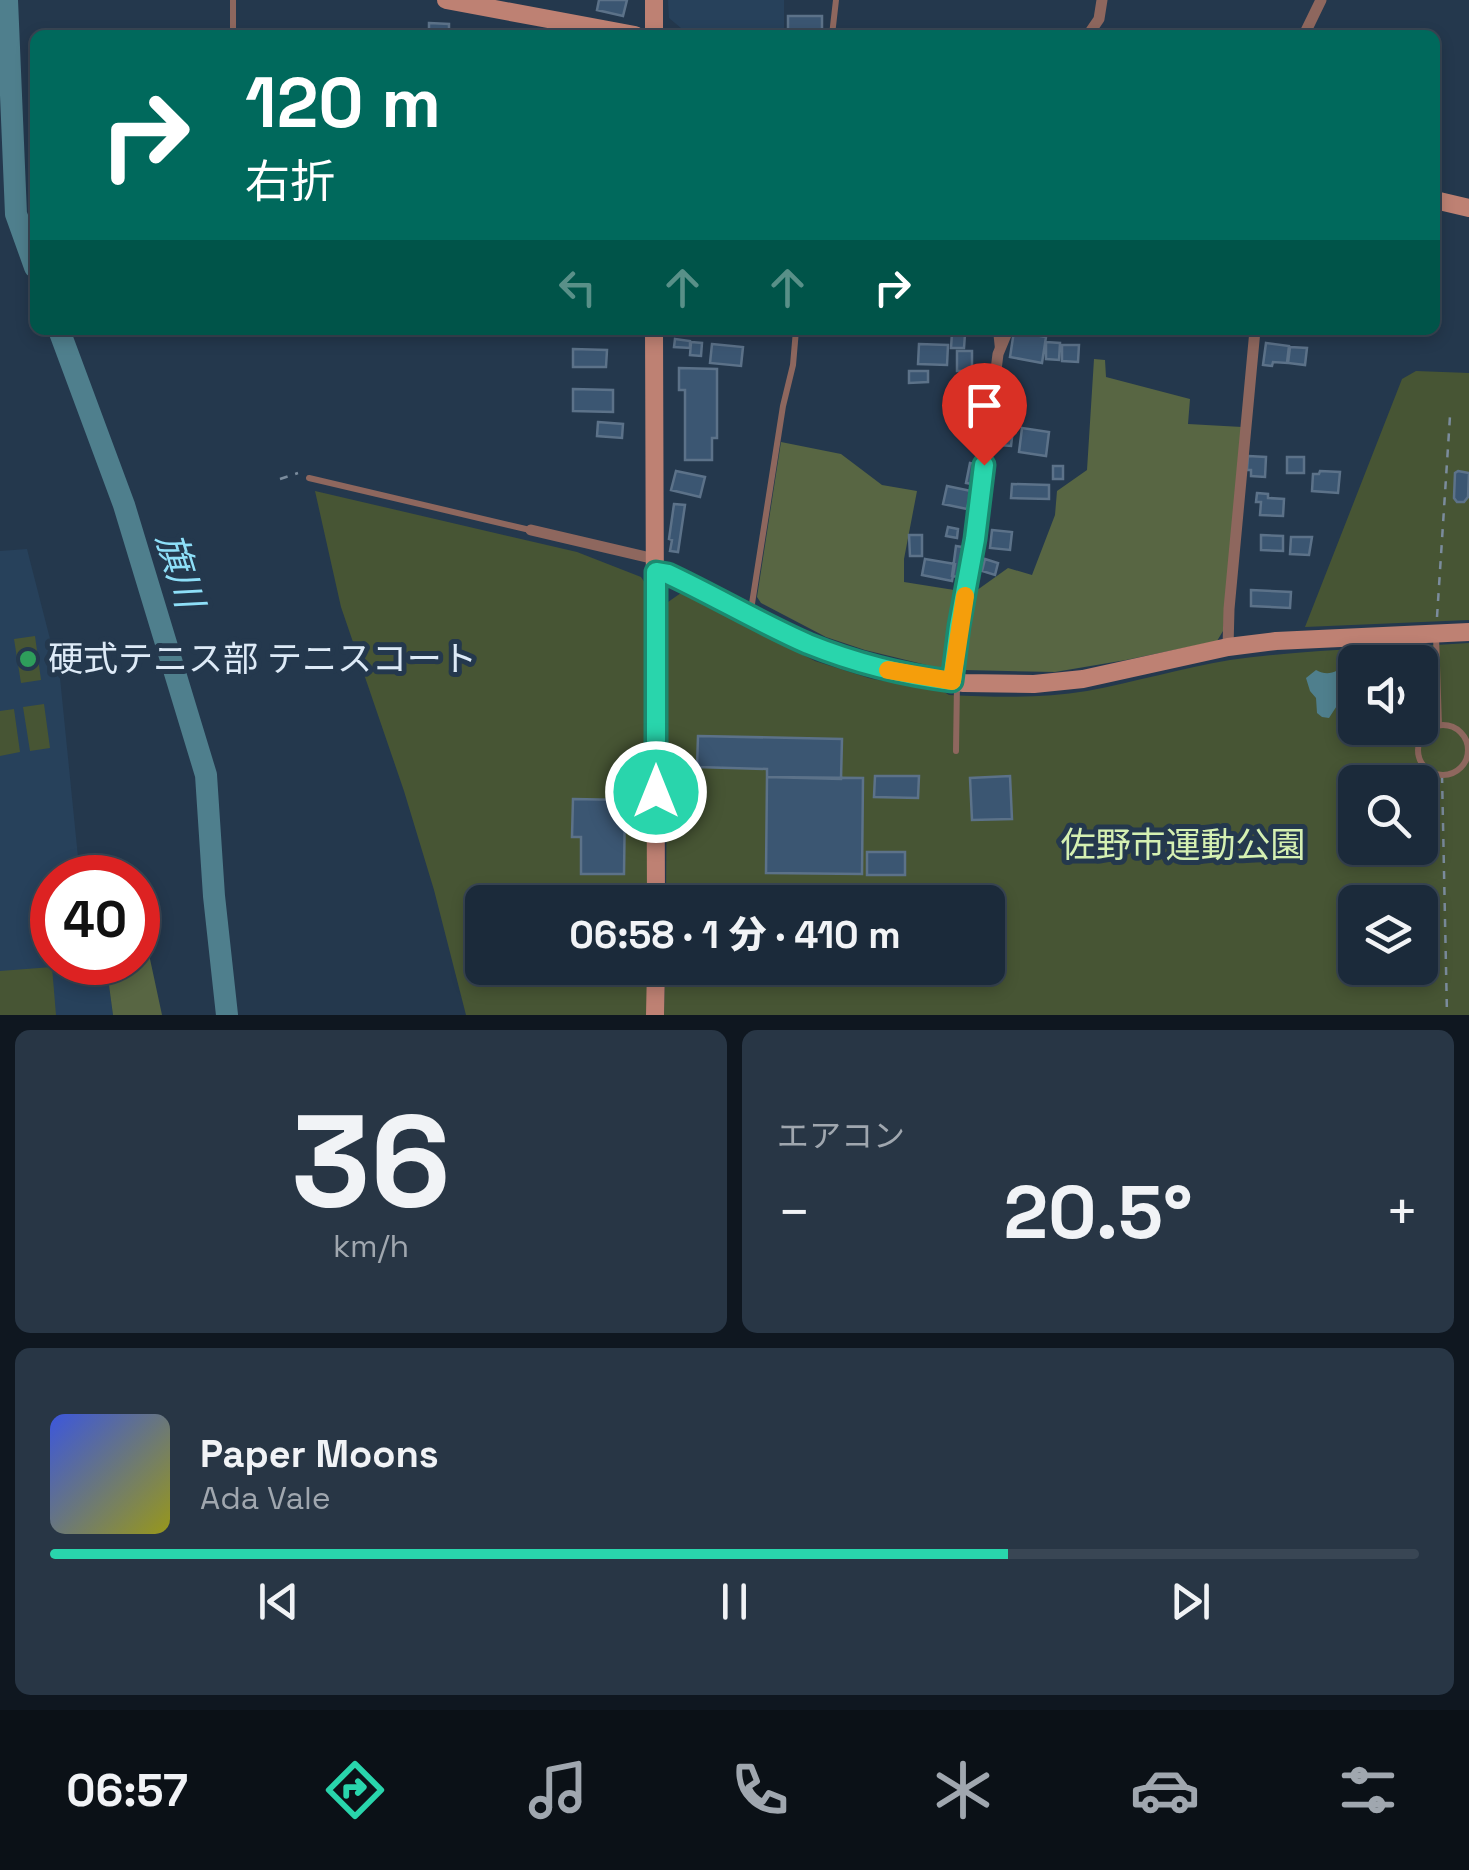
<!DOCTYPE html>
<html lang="ja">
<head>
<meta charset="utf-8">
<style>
  body { margin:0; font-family:"Space Grotesk","Noto Sans JP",sans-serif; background:#283645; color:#f1f3f6; height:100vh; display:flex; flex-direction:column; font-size:38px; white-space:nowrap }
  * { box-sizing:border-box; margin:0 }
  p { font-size:32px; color:#a0a7af }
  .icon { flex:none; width:55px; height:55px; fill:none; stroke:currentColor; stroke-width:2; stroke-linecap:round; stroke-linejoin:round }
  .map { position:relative; height:1015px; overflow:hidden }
  .sheet { display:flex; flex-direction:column; gap:15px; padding:15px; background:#0f1720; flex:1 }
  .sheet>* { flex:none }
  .top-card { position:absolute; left:30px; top:30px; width:1410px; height:305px; border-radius:15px; box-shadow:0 5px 15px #0003,0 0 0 2px #394654; background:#00695c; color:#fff; overflow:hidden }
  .tools { position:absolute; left:1338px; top:645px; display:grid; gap:20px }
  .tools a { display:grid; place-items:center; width:100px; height:100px; border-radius:15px; background:#1b2a3a; box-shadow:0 5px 15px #0003,0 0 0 2px #394654; font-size:50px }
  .speed { position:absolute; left:30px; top:855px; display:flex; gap:20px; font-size:50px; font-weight:700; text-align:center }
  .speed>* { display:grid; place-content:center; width:130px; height:130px; border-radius:50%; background:#1b2a3a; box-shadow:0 5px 15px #0003,0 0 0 2px #394654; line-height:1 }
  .speed .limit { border:15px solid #d22; background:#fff; color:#111 }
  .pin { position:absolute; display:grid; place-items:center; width:85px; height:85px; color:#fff; margin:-102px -42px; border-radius:50% 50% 50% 0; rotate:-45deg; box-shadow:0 0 10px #0007 }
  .pin .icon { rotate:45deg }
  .me { position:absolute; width:110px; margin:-55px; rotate:0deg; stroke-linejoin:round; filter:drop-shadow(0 0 8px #0008) }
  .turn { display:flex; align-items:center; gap:35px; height:210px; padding:0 50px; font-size:45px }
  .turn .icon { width:130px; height:130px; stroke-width:2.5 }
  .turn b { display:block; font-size:70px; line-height:85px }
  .lanes { display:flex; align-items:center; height:95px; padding:0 50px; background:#0003; justify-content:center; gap:50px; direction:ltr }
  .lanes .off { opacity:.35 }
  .big { font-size:75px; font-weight:800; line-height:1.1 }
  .sheet .card { flex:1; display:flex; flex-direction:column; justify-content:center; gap:15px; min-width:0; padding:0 35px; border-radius:15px; background:#283645 }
  .sheet .dial { align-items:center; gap:0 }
  .dial b { font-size:130px; line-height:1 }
  .song { display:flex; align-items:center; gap:30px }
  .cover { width:120px; height:120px; border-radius:15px; background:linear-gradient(135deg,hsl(230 70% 55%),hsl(60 70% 35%)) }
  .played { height:10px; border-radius:5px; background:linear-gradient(90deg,#29d5ac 70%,#394654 70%) }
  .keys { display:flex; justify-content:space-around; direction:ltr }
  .heat { display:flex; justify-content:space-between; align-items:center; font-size:55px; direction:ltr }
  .sheet .tiles { flex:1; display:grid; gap:15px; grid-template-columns:1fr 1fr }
  .card:last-child { grid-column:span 2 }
  .trip { position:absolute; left:465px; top:885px; width:540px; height:100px; border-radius:15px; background:#1b2a3a; box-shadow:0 5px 15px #0003,0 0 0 2px #394654; font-weight:800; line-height:100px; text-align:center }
  .dock { display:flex; height:160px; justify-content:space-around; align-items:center; background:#0b1117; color:#a0a7af }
  .dock .icon { width:70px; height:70px }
  .dock .selected { color:#29d5ac }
  .dock b { font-size:45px; color:#f1f3f6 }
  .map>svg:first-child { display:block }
  .built { fill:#27415b }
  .green { fill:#475534; fill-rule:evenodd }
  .forest { fill:#586643 }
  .water { fill:#4f7f8d }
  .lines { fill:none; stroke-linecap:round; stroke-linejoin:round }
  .river { stroke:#4f7f8d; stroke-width:22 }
  .building { fill:#3b5672; stroke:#5c7289; stroke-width:2.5 }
  .path { stroke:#7b8c9d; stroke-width:2.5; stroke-dasharray:8 8; stroke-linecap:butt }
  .lane { stroke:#8e675e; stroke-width:6 }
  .street { stroke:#8e675e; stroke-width:11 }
  .secondary { stroke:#be8173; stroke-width:18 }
  .route-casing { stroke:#1b8a70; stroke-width:25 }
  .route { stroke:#29d5ac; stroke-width:18 }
  .slow { stroke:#f59e0b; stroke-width:18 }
  .leisure-dot { fill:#2e9e5b; stroke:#24384d; stroke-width:4 }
  .labels { text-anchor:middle; stroke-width:10; stroke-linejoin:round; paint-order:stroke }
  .poi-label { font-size:35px; fill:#ddeaf7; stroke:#24384d; text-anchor:start }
  .park-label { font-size:35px; fill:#d5f0b2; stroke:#24384d }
  .water-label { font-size:38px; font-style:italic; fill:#8edff8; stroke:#24384d }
</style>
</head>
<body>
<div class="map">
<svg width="1469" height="1015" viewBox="0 0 1469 1015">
  <rect width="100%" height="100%" fill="#24384d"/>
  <path class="built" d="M 668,0 L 784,0 L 784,35 L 713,35 L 681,28 L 669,18 Z
    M 27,549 L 60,678 L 80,877 L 52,878 L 52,962 L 106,963 L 113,1015 L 0,1015 L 0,551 Z"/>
  <path class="green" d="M 1416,371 L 1469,373 L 1469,620 L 1305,627 L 1402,379 Z
    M 315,491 L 577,552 L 641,577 L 647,586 L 649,902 L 482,902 L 482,968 L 649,968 L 647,1015 L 466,1015 L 434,890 L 404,791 L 341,607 Z
    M 681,593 L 815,661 L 872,679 L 941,690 L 949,695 C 995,697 1041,699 1087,691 C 1135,682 1182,668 1230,660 C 1309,649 1390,648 1469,643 L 1469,1015 L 664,1015 L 665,968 L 988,968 L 988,902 L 666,902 L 668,602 ZM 1355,662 L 1420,662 L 1420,728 L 1355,728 ZM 1355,782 L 1420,782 L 1420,848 L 1355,848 ZM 1355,902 L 1420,902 L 1420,968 L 1355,968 Z
    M 35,636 L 41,680 L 21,683 L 14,639 Z
    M 44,704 L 50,748 L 30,751 L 23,707 Z
    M 14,709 L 20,752 L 0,756 L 0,711 Z
    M 52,967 L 56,1015 L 0,1015 L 0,971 Z"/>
  <path class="forest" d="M 1094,359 L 1105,360 L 1106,377 L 1190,399 L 1188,424 L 1242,427 L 1223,631 L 1217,641 L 1126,660 L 1055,672 L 964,670 L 962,660 L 949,658 L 943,669 L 865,650 L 826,637 L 761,603 L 757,597 L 781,442 L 841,454 L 882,485 L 917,491 L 904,559 L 904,582 L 973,593 L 1008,568 L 1032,575 L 1055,515 L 1057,491 L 1087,470 Z
    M 138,903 L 162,1015 L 113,1015 L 106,963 L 138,962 Z"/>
  <path class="water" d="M 1348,665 L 1355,667 L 1355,693 L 1340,701 L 1329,718 L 1322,717 L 1317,713 L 1316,698 L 1310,691 L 1306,678 L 1316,670 C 1329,677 1336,671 1348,665 Z"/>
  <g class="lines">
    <path class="river" d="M 7,0 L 16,214 L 35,267
      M 59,330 L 124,505 L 206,775 L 214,896 L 227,1015"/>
  </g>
  <path class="building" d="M 599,0 L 627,0 L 623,16 L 597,10 Z
    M 788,16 L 822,16 L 822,35 L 788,35 Z
    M 429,23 L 449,24 L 449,35 L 429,35 Z
    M 1014,331 L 1046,337 L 1042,363 L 1010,357 Z
    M 952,333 L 965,334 L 964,348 L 951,348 Z
    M 675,339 L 690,341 L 690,348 L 674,347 Z
    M 691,342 L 702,343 L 701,356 L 690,355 Z
    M 1046,342 L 1060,343 L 1059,360 L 1046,359 Z
    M 1266,343 L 1289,346 L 1287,363 L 1273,362 L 1272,366 L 1263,365 Z
    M 712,344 L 743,347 L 741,366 L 710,363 Z
    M 919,344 L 948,345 L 947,365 L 918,364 Z
    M 1062,345 L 1079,345 L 1078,362 L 1062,361 Z
    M 1290,347 L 1307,348 L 1305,365 L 1288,363 Z
    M 573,349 L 607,350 L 606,367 L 573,367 Z
    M 957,351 L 972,351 L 972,371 L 957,371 Z
    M 679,368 L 717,369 L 717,438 L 712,438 L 712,460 L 685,460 L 685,390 L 679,390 Z
    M 909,371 L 928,371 L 928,382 L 909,383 Z
    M 573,389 L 613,390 L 613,412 L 573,411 Z
    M 1003,420 L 1014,421 L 1011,446 L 1000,445 Z
    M 598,422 L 623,424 L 622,438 L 597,436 Z
    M 1022,428 L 1049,432 L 1046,456 L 1019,452 Z
    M 1248,456 L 1266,457 L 1265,477 L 1251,476 L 1251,470 L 1247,470 Z
    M 1287,457 L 1304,457 L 1304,473 L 1287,473 Z
    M 970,463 L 982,465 L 978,485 L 966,483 Z
    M 1053,466 L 1063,466 L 1063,479 L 1053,479 Z
    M 676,471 L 705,477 L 700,497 L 671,490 Z
    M 1320,471 L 1340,472 L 1338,493 L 1312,491 L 1313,474 L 1319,474 Z
    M 1458,471 L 1469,473 L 1468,497 L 1464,502 L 1457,502 L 1454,498 L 1455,473 Z
    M 1012,484 L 1049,485 L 1049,499 L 1011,498 Z
    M 947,486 L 971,491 L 967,509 L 943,504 Z
    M 1257,493 L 1268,494 L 1268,498 L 1284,499 L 1283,516 L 1260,515 L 1261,502 L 1256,502 Z
    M 674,504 L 685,505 L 678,552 L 670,551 L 672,540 L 669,539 Z
    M 948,527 L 958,529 L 957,538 L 946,536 Z
    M 992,530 L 1012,532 L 1010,550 L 990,548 Z
    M 909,535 L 922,535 L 922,556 L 910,556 Z
    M 1261,535 L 1283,536 L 1283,551 L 1261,550 Z
    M 1291,537 L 1312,537 L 1309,555 L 1290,554 Z
    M 956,546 L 969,548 L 965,578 L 952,576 Z
    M 925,559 L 955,564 L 952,581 L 922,575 Z
    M 985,559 L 998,563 L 995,575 L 982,571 Z
    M 1251,590 L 1291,592 L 1290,608 L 1251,606 Z
    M 698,736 L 842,739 L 841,779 L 767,777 L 767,769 L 697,767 Z
    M 875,776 L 919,776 L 918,798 L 874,797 Z
    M 1010,776 L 1012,819 L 972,820 L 970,778 Z
    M 767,777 L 863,778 L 862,874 L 766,873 Z
    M 573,799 L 625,800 L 624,874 L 581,874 L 581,837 L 572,837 Z
    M 867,852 L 905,852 L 905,875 L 867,875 Z
    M 74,962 L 76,977 L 66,977 L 64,963 Z"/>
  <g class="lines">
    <path class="path" d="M 280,479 L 298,473
      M 1437,617 L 1450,416
      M 1468,745 L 1469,745
      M 1442,775 L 1447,1015"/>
    <path class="lane" d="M 233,35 L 233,0
      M 832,35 L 836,0
      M 996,330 L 998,349
      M 309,478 L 530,530
      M 751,610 L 783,406 L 793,365 L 796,330
      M 1436,636 L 1439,725
      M1418 750a25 25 0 1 1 50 0a25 25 0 1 1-50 0Z
      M 956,751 L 957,683"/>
    <path class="street" d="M 1088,35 L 1099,19 L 1102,0
      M 1304,35 L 1321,0
      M 531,530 L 655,559
      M 1228,647 L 1229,609 L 1255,330
      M 952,681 L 959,626 L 975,539 L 998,354 L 1008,330"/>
    <path class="secondary" d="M 446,0 L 635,35
      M 654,0 L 654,35
      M 1435,200 L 1469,208
      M 654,330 L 656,902
      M 655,572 L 668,574 L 806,643 L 836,654 L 895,672 L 964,683 L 1034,684 L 1083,679 L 1228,647 L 1276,641 L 1469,632
      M 655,1015 L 656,968"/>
  </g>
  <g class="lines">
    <defs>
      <path id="route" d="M 656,792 L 656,572 L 668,574 C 715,596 760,623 808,644 C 855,663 902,675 952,681 L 959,626 L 975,539 L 984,465"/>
    </defs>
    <use href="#route" class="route-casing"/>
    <use href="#route" class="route"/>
    <path class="slow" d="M 888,670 L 952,681 L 965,596"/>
  </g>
  <circle class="leisure-dot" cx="28" cy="659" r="10"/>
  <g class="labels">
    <g class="poi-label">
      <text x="48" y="671">硬式テニス部 テニスコート</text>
    </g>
    <g class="park-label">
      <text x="1183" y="857">佐野市運動公園</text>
    </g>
    <g class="water-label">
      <text transform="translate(180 570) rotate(73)" y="13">旗川</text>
    </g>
  </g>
</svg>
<div class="tools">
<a><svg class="icon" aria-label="sound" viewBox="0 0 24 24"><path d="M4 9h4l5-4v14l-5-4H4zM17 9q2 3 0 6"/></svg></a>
<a><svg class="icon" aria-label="search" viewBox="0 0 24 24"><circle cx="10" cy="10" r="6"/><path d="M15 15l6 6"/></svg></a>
<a><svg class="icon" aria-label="layers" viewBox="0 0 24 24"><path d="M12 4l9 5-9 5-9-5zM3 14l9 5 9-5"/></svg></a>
</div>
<div class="speed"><div class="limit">40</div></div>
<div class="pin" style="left:984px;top:465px;background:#d93025"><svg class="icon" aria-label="arrive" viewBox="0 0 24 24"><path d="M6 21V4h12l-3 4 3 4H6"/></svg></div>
<svg class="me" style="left:656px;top:792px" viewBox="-20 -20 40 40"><circle r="17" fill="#29d5ac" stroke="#fff" stroke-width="3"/><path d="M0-11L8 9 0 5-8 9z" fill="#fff"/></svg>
<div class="trip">06:58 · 1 分 · 410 m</div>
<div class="top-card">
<div class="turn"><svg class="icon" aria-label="right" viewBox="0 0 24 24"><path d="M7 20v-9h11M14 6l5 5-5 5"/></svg><div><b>120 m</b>右折</div></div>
<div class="lanes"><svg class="icon off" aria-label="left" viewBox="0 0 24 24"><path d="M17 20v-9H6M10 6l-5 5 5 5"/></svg><svg class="icon off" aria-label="ahead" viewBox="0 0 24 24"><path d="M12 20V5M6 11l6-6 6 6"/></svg><svg class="icon off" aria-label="ahead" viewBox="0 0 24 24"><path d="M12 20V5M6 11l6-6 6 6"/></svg><svg class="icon" aria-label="right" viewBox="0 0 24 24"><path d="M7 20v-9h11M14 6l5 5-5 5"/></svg></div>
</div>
</div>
<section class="sheet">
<div class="tiles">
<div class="card dial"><b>36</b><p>km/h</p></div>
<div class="card"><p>エアコン</p>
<div class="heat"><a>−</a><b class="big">20.5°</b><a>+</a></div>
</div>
<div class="card">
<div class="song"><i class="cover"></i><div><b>Paper Moons</b><p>Ada Vale</p></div></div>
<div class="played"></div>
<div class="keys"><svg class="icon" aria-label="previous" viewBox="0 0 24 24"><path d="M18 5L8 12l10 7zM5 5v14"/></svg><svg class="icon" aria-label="pause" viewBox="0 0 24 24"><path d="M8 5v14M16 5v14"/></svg><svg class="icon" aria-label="next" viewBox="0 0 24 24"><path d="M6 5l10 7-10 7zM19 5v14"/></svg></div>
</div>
</div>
</section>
<nav class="dock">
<b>06:57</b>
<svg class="icon selected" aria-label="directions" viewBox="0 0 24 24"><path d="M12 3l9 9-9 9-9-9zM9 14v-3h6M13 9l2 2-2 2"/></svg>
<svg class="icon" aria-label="music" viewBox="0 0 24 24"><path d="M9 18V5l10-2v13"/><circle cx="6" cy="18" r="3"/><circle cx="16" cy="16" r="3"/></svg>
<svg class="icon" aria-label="phone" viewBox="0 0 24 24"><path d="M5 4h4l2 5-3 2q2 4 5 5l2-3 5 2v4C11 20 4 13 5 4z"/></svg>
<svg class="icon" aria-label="climate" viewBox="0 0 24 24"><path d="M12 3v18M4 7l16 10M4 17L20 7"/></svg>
<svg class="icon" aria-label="car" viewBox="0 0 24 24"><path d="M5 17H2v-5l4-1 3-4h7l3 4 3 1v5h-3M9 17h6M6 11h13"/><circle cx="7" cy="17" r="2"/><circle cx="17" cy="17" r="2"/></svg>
<svg class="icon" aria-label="filters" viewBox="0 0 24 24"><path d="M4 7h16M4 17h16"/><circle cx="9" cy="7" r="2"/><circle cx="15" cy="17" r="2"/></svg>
</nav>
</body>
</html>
